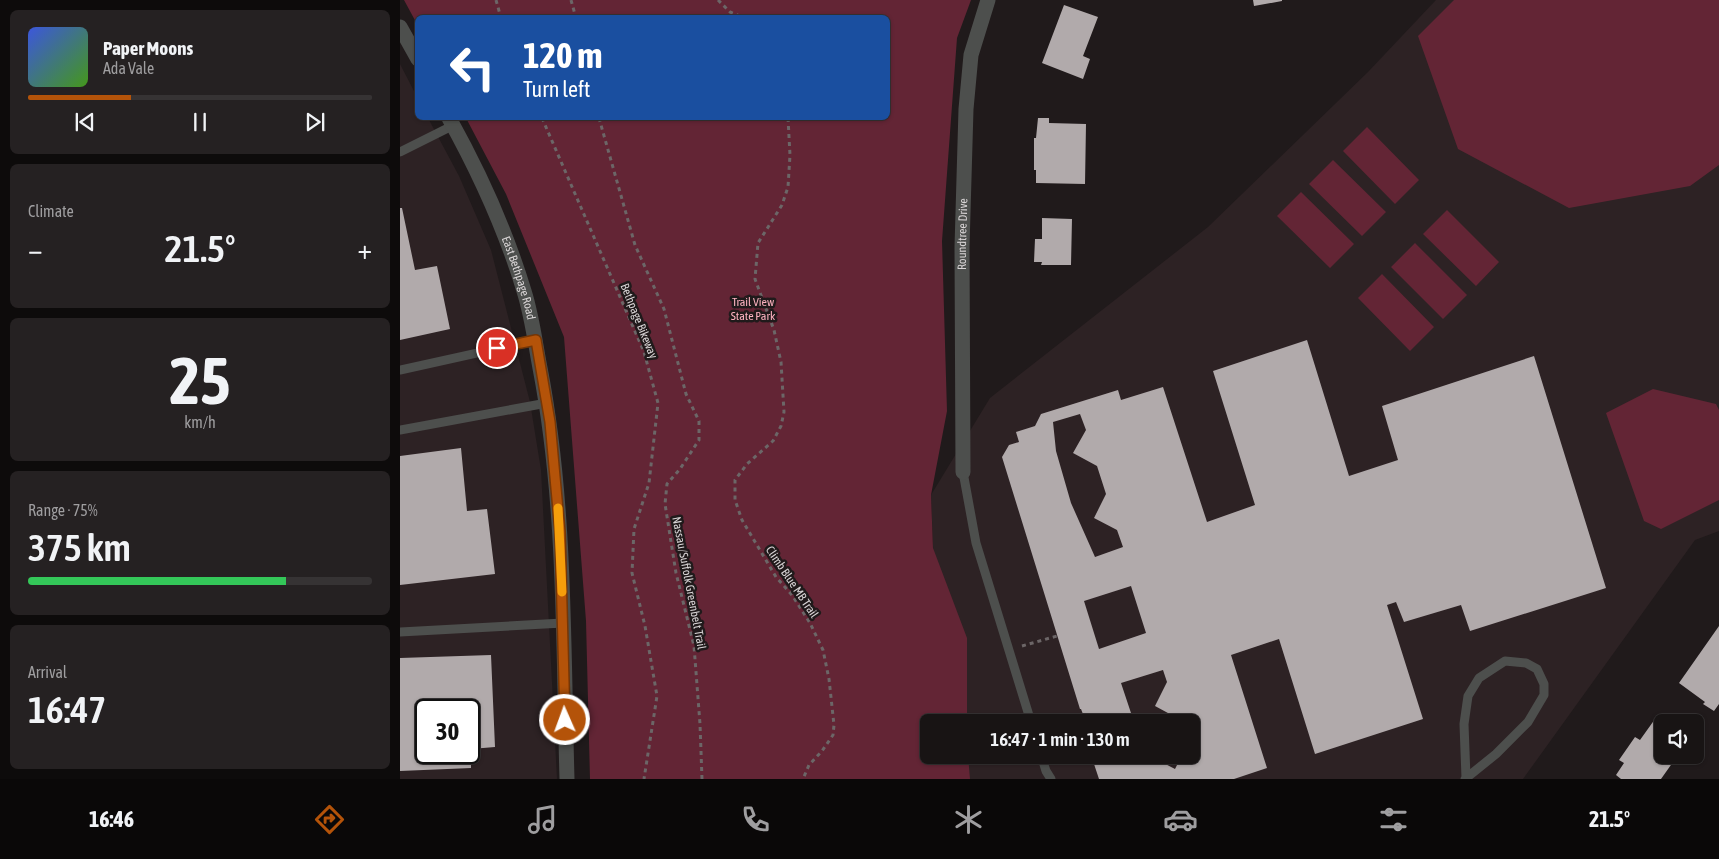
<!DOCTYPE html>
<html lang="en">
<head>
<meta charset="utf-8">
<style>
  body { margin:0; font-family:"Asap Condensed",sans-serif; background:#252122; color:#f1f3f6; height:100vh; display:flex; flex-direction:column; font-size:19px; white-space:nowrap }
  * { box-sizing:border-box; margin:0 }
  p { font-size:16px; color:#9f9ea0 }
  .icon { flex:none; width:28px; height:28px; fill:none; stroke:currentColor; stroke-width:2; stroke-linecap:round; stroke-linejoin:round }
  .map { position:relative; flex:1; overflow:hidden }
  .sheet { display:flex; flex-direction:column; gap:10px; padding:10px; background:#0d0b0b; width:400px }
  .sheet>* { flex:none }
  .top-card { position:absolute; left:15px; top:15px; width:475px; height:105px; border-radius:8px; box-shadow:0 1px 4px #0004,0 0 0 1px #363334; background:#1a4fa0; color:#fff; overflow:hidden }
  .buttons { position:absolute; left:1254px; top:714px; display:grid; gap:10px }
  .buttons a { display:grid; place-items:center; width:50px; height:50px; border-radius:8px; background:#181414; box-shadow:0 1px 4px #0004,0 0 0 1px #363334; font-size:25px }
  .speed { position:absolute; left:15px; top:699px; display:flex; gap:10px; font-size:25px; font-weight:700; text-align:center }
  .speed>* { display:grid; place-content:center; width:65px; height:65px; border-radius:50%; background:#181414; box-shadow:0 1px 4px #0004,0 0 0 1px #363334; line-height:1 }
  .speed .limit { border:2px solid #111; border-radius:8px; background:#fff; color:#111 }
  .pin { position:absolute; display:grid; place-items:center; width:42px; height:42px; color:#fff; margin:-21px; border:2px solid #fff; border-radius:50%; box-shadow:0 1px 5px #0007 }
  .me { position:absolute; width:55px; margin:-28px; rotate:358deg; stroke-linejoin:round; filter:drop-shadow(0 0 4px #0008) }
  .turn { display:flex; align-items:center; gap:18px; height:105px; padding:0 25px; font-size:22px }
  .turn .icon { width:65px; height:65px; stroke-width:2.5 }
  .turn b { display:block; font-size:35px; line-height:42px }
  .big { font-size:38px; font-weight:600; line-height:1.1 }
  .sheet .widget { flex:1; display:flex; flex-direction:column; justify-content:center; gap:8px; min-width:0; padding:0 18px; border-radius:8px; background:#252122 }
  .sheet .dial { align-items:center; gap:0 }
  .dial b { font-size:65px; line-height:1 }
  .song { display:flex; align-items:center; gap:15px }
  .cover { width:60px; height:60px; border-radius:8px; background:linear-gradient(135deg,hsl(230 70% 55%),hsl(100 70% 35%)) }
  .played { height:5px; border-radius:2px; background:linear-gradient(90deg,#b45309 30%,#363334 30%) }
  .keys { display:flex; justify-content:space-around; direction:ltr }
  .heat { display:flex; justify-content:space-between; align-items:center; font-size:28px; direction:ltr }
  .charge { height:8px; border-radius:4px; background:linear-gradient(90deg,#34c759 75%,#363334 0) }
  .trip { position:absolute; left:520px; top:714px; width:280px; height:50px; border-radius:8px; background:#181414; box-shadow:0 1px 4px #0004,0 0 0 1px #363334; font-weight:600; line-height:50px; text-align:center }
  .menu { display:flex; height:80px; justify-content:space-around; align-items:center; background:#0a0808; color:#9f9ea0 }
  .menu .icon { width:35px; height:35px }
  .menu .current { color:#b45309 }
  .menu b { font-size:22px; color:#f1f3f6 }
  main { display:flex; flex:1; min-height:0 }
  .map>svg:first-child { display:block }
  .built { fill:#2d2224; fill-rule:evenodd }
  .green { fill:#632535 }
  .building { fill:#b1aaab; fill-rule:evenodd }
  .lines { fill:none; stroke-linecap:round; stroke-linejoin:round }
  .path { stroke:#6c6667; stroke-width:3; stroke-dasharray:4 4; stroke-linecap:butt }
  .lane { stroke:#4d4f4d; stroke-width:9 }
  .street { stroke:#4d4f4d; stroke-width:15 }
  .route-casing { stroke:#753606; stroke-width:12 }
  .route { stroke:#b45309; stroke-width:9 }
  .slow { stroke:#f59e0b; stroke-width:9 }
  .labels { text-anchor:middle; stroke-width:5; stroke-linejoin:round; paint-order:stroke }
  .street-label { font-size:12px; fill:#d8d4d5; stroke:#201a1b }
  .park-label { font-size:12px; fill:#fcb1bf; stroke:#201a1b }
</style>
</head>
<body>
<main>
<section class="sheet">
<div class="widget">
<div class="song"><i class="cover"></i><div><b>Paper Moons</b><p>Ada Vale</p></div></div>
<div class="played"></div>
<div class="keys"><svg class="icon" aria-label="previous" viewBox="0 0 24 24"><path d="M18 5L8 12l10 7zM5 5v14"/></svg><svg class="icon" aria-label="pause" viewBox="0 0 24 24"><path d="M8 5v14M16 5v14"/></svg><svg class="icon" aria-label="next" viewBox="0 0 24 24"><path d="M6 5l10 7-10 7zM19 5v14"/></svg></div>
</div>
<div class="widget"><p>Climate</p>
<div class="heat"><a>−</a><b class="big">21.5°</b><a>+</a></div>
</div>
<div class="widget dial"><b>25</b><p>km/h</p></div>
<div class="widget"><p>Range · 75%</p><b class="big">375 km</b><div class="charge"></div></div>
<div class="widget"><p>Arrival</p><b class="big">16:47</b></div>
</section>
<div class="map">
<svg width="1319" height="779" viewBox="0 0 1319 779">
  <rect width="100%" height="100%" fill="#201a1b"/>
  <path class="built" d="M 1036,0 L 1319,0 L 1319,531 L 1295,540 L 1123,779 L 542,779 L 541,755 L 791,755 L 791,722 L 540,722 L 531,495 L 590,398 L 808,227 L 968,72 Z
    M 0,64 L 17,97 L 18,118 L 28,118 L 59,176 L 91,250 L 130,402 L 141,470 L 157,779 L 0,779 ZM 26,710 L 69,710 L 69,752 L 26,752 Z"/>
  <path class="green" d="M 4,0 L 571,0 L 557,38 L 542,241 L 547,411 L 531,495 L 533,548 L 567,638 L 567,722 L 529,722 L 529,755 L 568,755 L 570,779 L 190,779 L 186,621 L 164,337 L 106,194 L 66,118 L 488,118 L 488,18 L 18,18 L 17,24 Z
    M 1054,0 L 1319,0 L 1319,165 L 1290,186 L 1169,208 L 1058,149 L 1018,36 Z
    M 967,127 L 1019,180 L 995,204 L 943,151 Z
    M 933,160 L 986,212 L 962,236 L 909,184 Z
    M 901,192 L 954,244 L 930,268 L 877,216 Z
    M 1047,210 L 1099,262 L 1076,286 L 1023,234 Z
    M 1015,243 L 1067,295 L 1043,319 L 991,267 Z
    M 982,274 L 1034,327 L 1010,351 L 958,298 Z
    M 1253,389 L 1316,404 L 1319,410 L 1319,500 L 1261,529 L 1244,521 L 1206,413 Z"/>
  <path class="building" d="M 853,0 L 882,0 L 882,1 L 854,6 Z
    M 664,5 L 698,17 L 683,56 L 690,59 L 683,79 L 642,63 Z
    M 638,118 L 649,118 L 649,123 L 686,124 L 685,184 L 636,183 L 636,170 L 634,170 L 634,138 L 636,138 Z
    M 0,208 L 2,208 L 15,270 L 37,266 L 50,329 L 0,340 Z
    M 642,218 L 672,219 L 671,265 L 641,265 L 642,262 L 634,262 L 635,239 L 642,239 Z
    M 907,340 L 949,476 L 998,460 L 982,406 L 1134,356 L 1206,588 L 1070,631 L 1061,605 L 1004,622 L 996,602 L 987,605 L 1023,719 L 915,754 L 879,639 L 831,655 L 867,768 L 834,779 L 699,779 L 692,758 L 697,757 L 696,755 L 751,755 L 752,757 L 775,769 L 782,755 L 791,755 L 791,722 L 780,722 L 779,719 L 755,706 L 767,682 L 763,670 L 721,683 L 734,722 L 686,722 L 681,709 L 680,709 L 602,457 L 609,445 L 619,442 L 616,432 L 635,426 L 641,414 L 718,390 L 721,400 L 763,387 L 807,522 L 855,505 L 813,371 ZM 680,414 L 686,430 L 673,453 L 697,466 L 706,494 L 694,518 L 717,530 L 723,547 L 695,557 L 671,503 L 656,451 L 653,422 ZM 731,586 L 746,633 L 699,649 L 684,601 Z
    M 61,448 L 67,511 L 87,509 L 95,574 L 0,585 L 0,456 Z
    M 1319,626 L 1319,704 L 1314,711 L 1303,704 L 1305,702 L 1279,683 Z
    M 91,655 L 95,747 L 71,749 L 71,768 L 0,771 L 0,658 ZM 26,710 L 69,710 L 69,752 L 26,752 Z
    M 1255,719 L 1262,724 L 1262,755 L 1278,755 L 1261,779 L 1221,779 L 1216,775 L 1224,763 L 1219,760 L 1235,737 L 1240,740 Z"/>
  <g class="lines">
    <path class="path" d="M 96,0 L 101,18
      M 171,0 L 176,18
      M 318,0 L 330,12 L 345,18
      M 142,118 L 244,352 L 258,403 L 249,483 L 234,529 L 232,573 L 245,626 L 257,696 L 244,779
      M 199,118 L 235,245 L 264,309 L 286,394 L 299,421 L 299,440 L 280,469 L 267,484 L 265,504 L 276,573 L 294,646 L 300,724 L 302,779
      M 388,118 L 390,155 L 388,187 L 382,205 L 358,243 L 355,279 L 374,330 L 381,362 L 384,412 L 381,426 L 373,441 L 347,464 L 335,480 L 335,500 L 342,520 L 376,577 L 392,595 L 410,623 L 423,650 L 429,679 L 434,725 L 433,735 L 422,751 L 409,765 L 403,779
      M 622,646 L 657,636"/>
    <path class="lane" d="M 0,152 L 54,125
      M 0,370 L 136,340
      M 0,430 L 147,403
      M 563,472 L 576,543 L 631,722
      M 0,632 L 163,623
      M 641,755 L 646,771 L 651,779
      M 1065,779 L 1096,754 L 1128,722 L 1144,695 L 1144,684 L 1137,669 L 1126,663 L 1105,661 L 1079,678 L 1068,696 L 1064,724 L 1066,778"/>
    <g class="street">
      <path d="M 0,27 L 18,59"/>
      <path id="s1" d="M 49,118 C 79,172 106,231 124,291 C 132,316 135,342 140,368 C 166,503 163,642 167,779"/>
      <path id="s2" d="M 563,472 L 562,247 L 566,109 L 571,55 L 588,0"/>
    </g>
  </g>
  <g class="lines">
    <defs>
      <path id="route" d="M 97,348 L 136,340 L 150,422 L 160,532 L 165,720"/>
    </defs>
    <use href="#route" class="route-casing"/>
    <use href="#route" class="route"/>
    <path class="slow" d="M 158,508 L 162,592"/>
  </g>
  <g class="labels">
    <g class="street-label">
      <text dy="4" stroke="none"><textPath href="#s2" startOffset="238">Roundtree Drive</textPath></text>
      <text dy="4" stroke="none"><textPath href="#s1" startOffset="175">East Bethpage Road</textPath></text>
      <text transform="translate(239 321) rotate(68)" y="4">Bethpage Bikeway</text>
      <text transform="translate(392 582) rotate(56)" y="4">Climb Blue MB Trail</text>
      <text transform="translate(289 583) rotate(79)" y="4">Nassau/Suffolk Greenbelt Trail</text>
    </g>
    <g class="park-label">
      <text x="353" y="306">Trail View<tspan x="353" dy="14">State Park</tspan></text>
    </g>
  </g>
</svg>
<div class="buttons">
<a><svg class="icon" aria-label="sound" viewBox="0 0 24 24"><path d="M4 9h4l5-4v14l-5-4H4zM17 9q2 3 0 6"/></svg></a>
</div>
<div class="speed"><div class="limit">30</div></div>
<div class="pin" style="left:97px;top:348px;background:#d93025"><svg class="icon" aria-label="arrive" viewBox="0 0 24 24"><path d="M6 21V4h12l-3 4 3 4H6"/></svg></div>
<svg class="me" style="left:165px;top:720px" viewBox="-20 -20 40 40"><circle r="17" fill="#b45309" stroke="#fff" stroke-width="3"/><path d="M0-11L8 9 0 5-8 9z" fill="#fff"/></svg>
<div class="trip">16:47 · 1 min · 130 m</div>
<div class="top-card">
<div class="turn"><svg class="icon" aria-label="left" viewBox="0 0 24 24"><path d="M17 20v-9H6M10 6l-5 5 5 5"/></svg><div><b>120 m</b>Turn left</div></div>
</div>
</div>
</main>
<nav class="menu">
<b>16:46</b>
<svg class="icon current" aria-label="directions" viewBox="0 0 24 24"><path d="M12 3l9 9-9 9-9-9zM9 14v-3h6M13 9l2 2-2 2"/></svg>
<svg class="icon" aria-label="music" viewBox="0 0 24 24"><path d="M9 18V5l10-2v13"/><circle cx="6" cy="18" r="3"/><circle cx="16" cy="16" r="3"/></svg>
<svg class="icon" aria-label="phone" viewBox="0 0 24 24"><path d="M5 4h4l2 5-3 2q2 4 5 5l2-3 5 2v4C11 20 4 13 5 4z"/></svg>
<svg class="icon" aria-label="climate" viewBox="0 0 24 24"><path d="M12 3v18M4 7l16 10M4 17L20 7"/></svg>
<svg class="icon" aria-label="car" viewBox="0 0 24 24"><path d="M5 17H2v-5l4-1 3-4h7l3 4 3 1v5h-3M9 17h6M6 11h13"/><circle cx="7" cy="17" r="2"/><circle cx="17" cy="17" r="2"/></svg>
<svg class="icon" aria-label="filters" viewBox="0 0 24 24"><path d="M4 7h16M4 17h16"/><circle cx="9" cy="7" r="2"/><circle cx="15" cy="17" r="2"/></svg>
<b>21.5°</b>
</nav>
</body>
</html>
